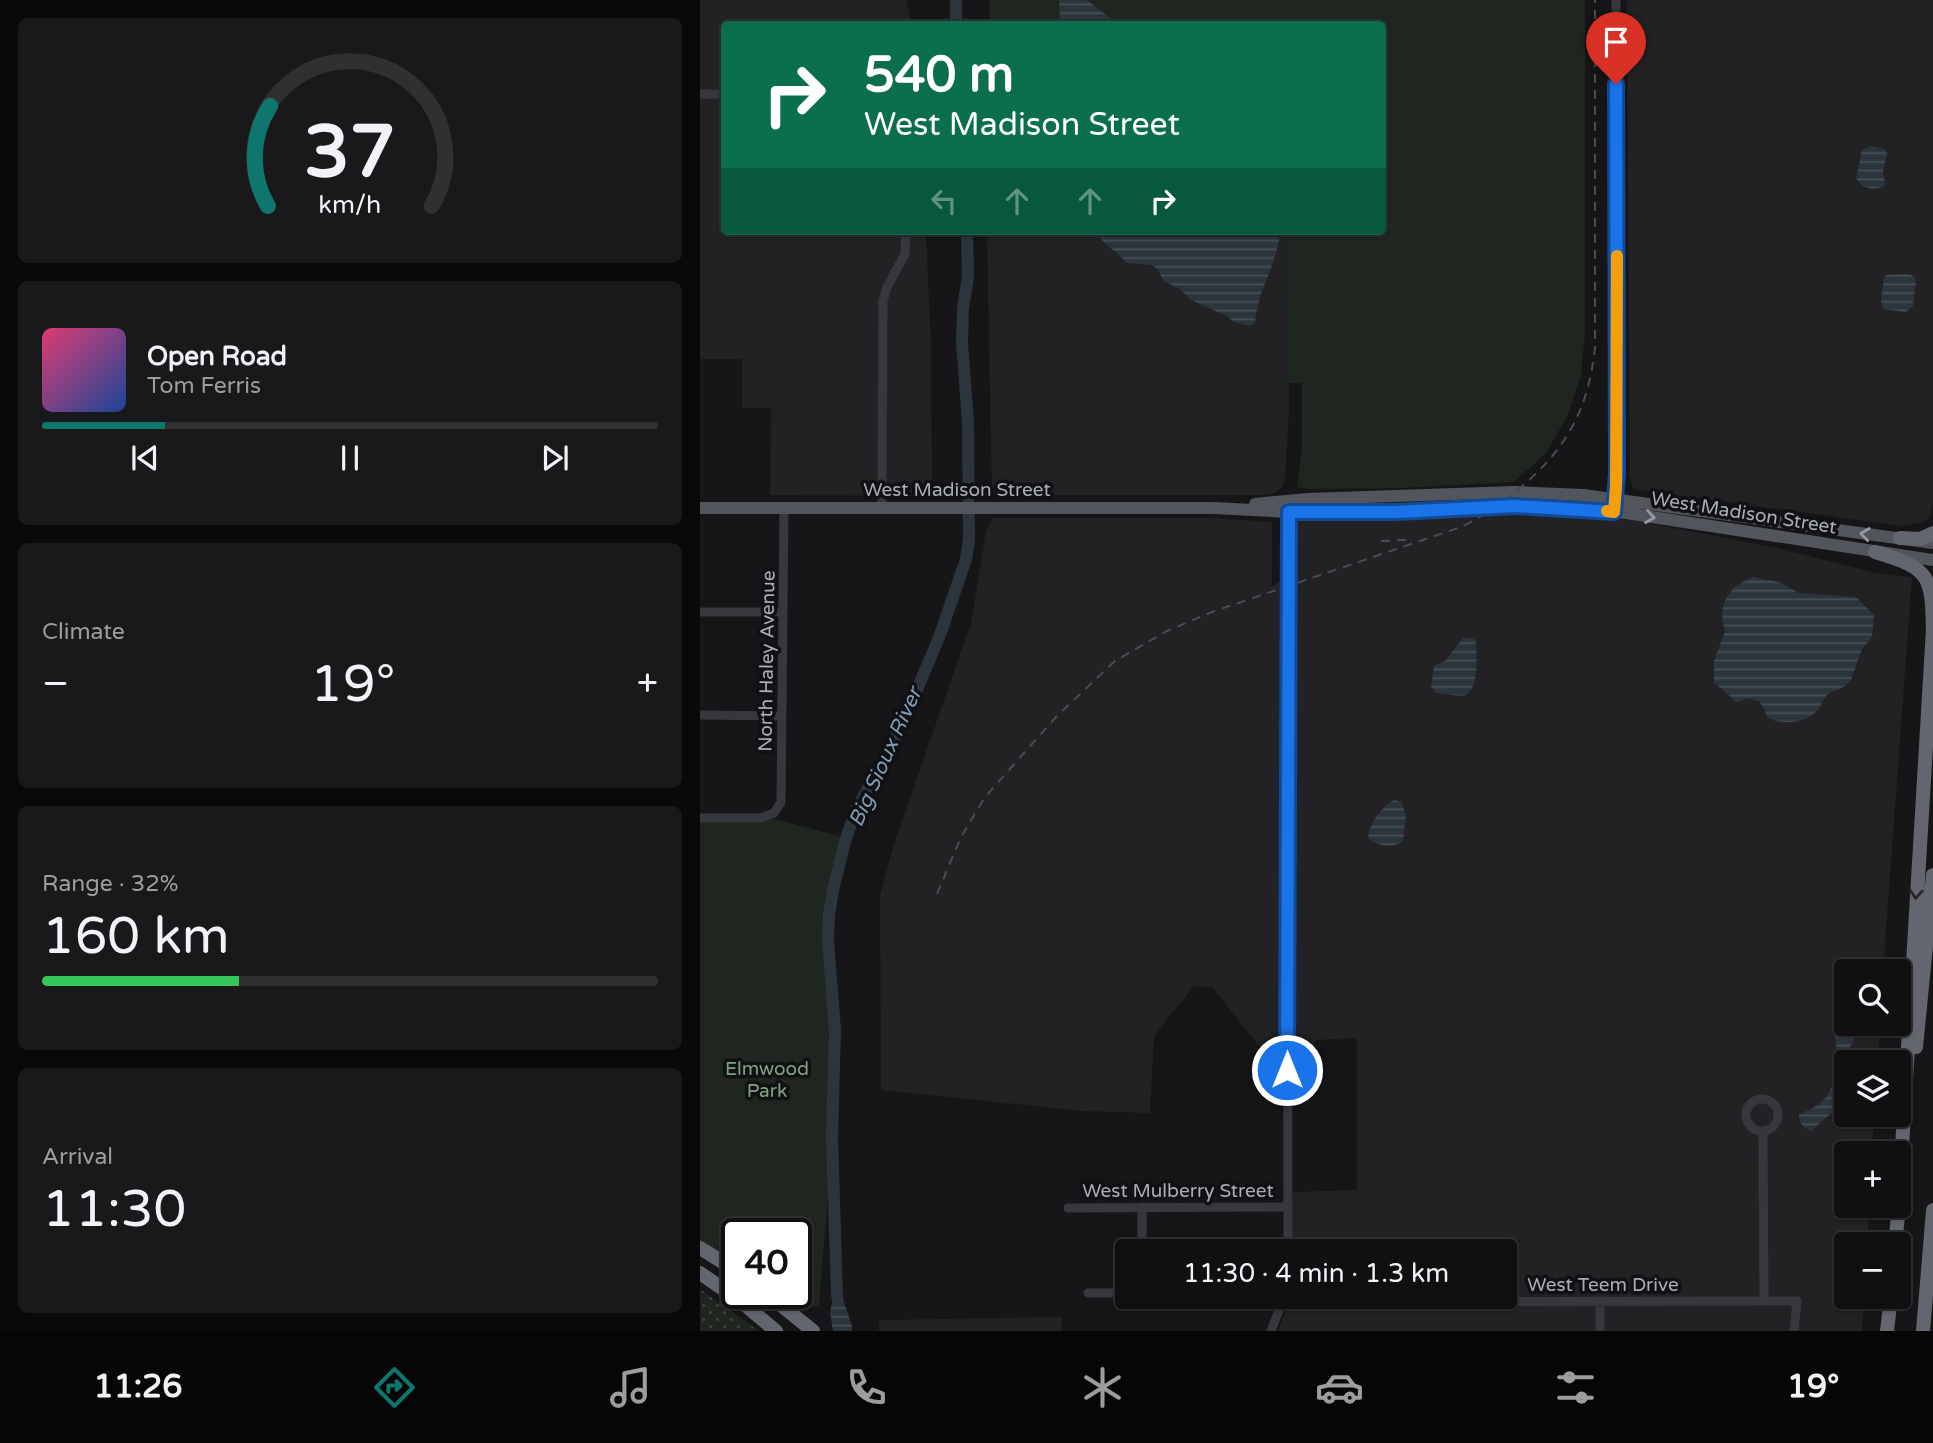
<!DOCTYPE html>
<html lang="en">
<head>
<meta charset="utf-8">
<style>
  body { margin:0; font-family:"Varela Round",sans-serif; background:#19191b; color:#f1f3f6; height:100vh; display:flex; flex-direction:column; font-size:26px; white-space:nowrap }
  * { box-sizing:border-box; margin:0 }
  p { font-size:23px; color:#9c9d9f }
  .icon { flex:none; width:38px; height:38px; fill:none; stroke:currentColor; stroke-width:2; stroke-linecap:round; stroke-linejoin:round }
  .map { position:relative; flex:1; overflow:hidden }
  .details { display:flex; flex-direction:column; gap:18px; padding:18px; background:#09090a; width:700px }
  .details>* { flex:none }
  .top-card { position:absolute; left:21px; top:21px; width:665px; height:214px; border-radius:7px; box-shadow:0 2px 5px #0004,0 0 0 2px #303032; background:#0b6e4f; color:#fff; overflow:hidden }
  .tools { position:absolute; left:1134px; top:959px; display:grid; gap:14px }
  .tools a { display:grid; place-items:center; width:77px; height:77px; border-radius:7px; background:#101012; box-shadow:0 2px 5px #0004,0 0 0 2px #303032; font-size:35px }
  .speed { position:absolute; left:21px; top:1218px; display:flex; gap:14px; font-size:35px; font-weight:700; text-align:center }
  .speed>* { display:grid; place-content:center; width:91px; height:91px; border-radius:50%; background:#101012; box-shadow:0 2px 5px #0004,0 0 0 2px #303032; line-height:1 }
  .speed .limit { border:4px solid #111; border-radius:10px; background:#fff; color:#111 }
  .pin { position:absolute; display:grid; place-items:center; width:60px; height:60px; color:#fff; margin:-72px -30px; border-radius:50% 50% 50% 0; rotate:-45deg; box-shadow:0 0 7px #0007 }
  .pin .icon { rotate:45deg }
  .me { position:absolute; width:77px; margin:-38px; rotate:0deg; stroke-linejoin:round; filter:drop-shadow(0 0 5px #0008) }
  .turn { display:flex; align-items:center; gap:24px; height:147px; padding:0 28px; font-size:32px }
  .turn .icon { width:91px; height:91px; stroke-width:2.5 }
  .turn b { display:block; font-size:49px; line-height:60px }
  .lanes { display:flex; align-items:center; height:66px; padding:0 28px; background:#0003; justify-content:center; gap:35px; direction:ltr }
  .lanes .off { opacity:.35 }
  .big { font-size:52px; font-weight:600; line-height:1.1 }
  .details .card { flex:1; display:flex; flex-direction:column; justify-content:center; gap:10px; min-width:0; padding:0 24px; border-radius:10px; background:#19191b }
  .details .dial { align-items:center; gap:0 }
  .dial svg { height:182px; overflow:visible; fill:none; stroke:#303032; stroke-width:7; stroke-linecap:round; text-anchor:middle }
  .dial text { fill:#f1f3f6; stroke:none }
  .song { display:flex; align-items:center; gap:21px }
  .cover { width:84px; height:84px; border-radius:10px; background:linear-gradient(135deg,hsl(340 70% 55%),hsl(220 70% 35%)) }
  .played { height:7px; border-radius:4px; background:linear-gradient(90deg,#0f766e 20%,#303032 20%) }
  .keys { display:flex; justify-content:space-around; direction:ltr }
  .heat { display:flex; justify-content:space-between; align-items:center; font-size:38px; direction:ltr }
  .charge { height:10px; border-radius:5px; background:linear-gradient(90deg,#34c759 32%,#303032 0) }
  .trip { position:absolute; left:415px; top:1239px; width:402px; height:70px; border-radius:7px; background:#101012; box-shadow:0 2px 5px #0004,0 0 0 2px #303032; font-weight:600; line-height:70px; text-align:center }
  .menu { display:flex; height:112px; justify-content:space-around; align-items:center; background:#060607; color:#9c9d9f }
  .menu .icon { width:49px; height:49px }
  .menu .on { color:#0f766e }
  .menu b { font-size:32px; color:#f1f3f6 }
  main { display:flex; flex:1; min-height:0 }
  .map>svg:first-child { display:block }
  .built { fill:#222225 }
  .grass { fill:url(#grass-dots) }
  .park { fill:#1e261f }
  .water { fill:url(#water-rules) }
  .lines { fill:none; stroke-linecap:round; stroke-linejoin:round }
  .river { stroke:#2c353c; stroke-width:12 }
  .minor { stroke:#37383d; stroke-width:9 }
  .major { stroke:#53555c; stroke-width:12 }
  .highway { stroke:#63666e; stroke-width:14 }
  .rail { stroke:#4a4c52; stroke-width:2; stroke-dasharray:9 7; stroke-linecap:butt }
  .oneway { stroke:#979ba6 }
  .oneway2 { stroke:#26262a }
  .route-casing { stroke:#114b97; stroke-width:18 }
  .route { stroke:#1a73e8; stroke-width:12 }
  .slow { stroke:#f59e0b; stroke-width:12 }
  .labels { text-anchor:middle; stroke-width:7; stroke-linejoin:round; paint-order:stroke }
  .street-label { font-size:19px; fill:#a8adb8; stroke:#111113 }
  .park-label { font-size:19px; fill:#7fa381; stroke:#111113 }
  .water-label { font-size:21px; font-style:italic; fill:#7f9bb3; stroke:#111113 }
</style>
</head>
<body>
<main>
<section class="details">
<div class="card dial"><svg viewBox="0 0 100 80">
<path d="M14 69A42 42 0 1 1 86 69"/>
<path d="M14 69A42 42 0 0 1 15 25" stroke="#0f766e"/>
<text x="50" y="56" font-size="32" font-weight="700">37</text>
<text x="50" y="72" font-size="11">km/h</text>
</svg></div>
<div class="card">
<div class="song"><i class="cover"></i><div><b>Open Road</b><p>Tom Ferris</p></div></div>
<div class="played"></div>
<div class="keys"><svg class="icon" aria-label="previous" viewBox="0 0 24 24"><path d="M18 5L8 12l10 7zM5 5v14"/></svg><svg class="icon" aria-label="pause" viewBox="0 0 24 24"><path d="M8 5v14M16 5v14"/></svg><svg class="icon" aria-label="next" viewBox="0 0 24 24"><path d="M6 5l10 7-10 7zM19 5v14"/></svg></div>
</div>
<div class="card"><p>Climate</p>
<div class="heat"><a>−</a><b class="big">19°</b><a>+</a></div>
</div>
<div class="card"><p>Range · 32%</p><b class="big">160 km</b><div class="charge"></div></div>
<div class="card"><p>Arrival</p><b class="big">11:30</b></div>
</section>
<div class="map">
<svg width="1233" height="1331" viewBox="0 0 1233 1331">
  <defs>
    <pattern id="grass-dots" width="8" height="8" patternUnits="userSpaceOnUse" patternTransform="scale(1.75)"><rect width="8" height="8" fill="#1e261f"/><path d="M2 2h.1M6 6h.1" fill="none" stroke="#3c433d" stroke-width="1.8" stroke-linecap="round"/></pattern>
    <pattern id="water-rules" width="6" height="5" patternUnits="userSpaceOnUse" patternTransform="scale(1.75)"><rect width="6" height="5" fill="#2c353c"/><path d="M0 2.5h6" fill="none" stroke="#485056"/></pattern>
  </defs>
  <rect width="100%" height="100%" fill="#161618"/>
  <path class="built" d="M 0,0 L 206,0 L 212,24 L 24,24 L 24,231 L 226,231 L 231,344 L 232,496 L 70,495 L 71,408 L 42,408 L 42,359 L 0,359 Z
    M 927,0 L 1233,0 L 1233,503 L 1229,518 L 1224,522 L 1202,526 L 933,489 L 930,475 Z
    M 287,231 L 589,231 L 589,410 L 585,479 L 582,487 L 575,493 L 568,495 L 292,495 Z
    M 808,511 L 932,520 L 1078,548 L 1176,573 L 1212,577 L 1183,971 L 1146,971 L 1146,1024 L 1180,1024 L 1178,1062 L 1146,1062 L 1146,1115 L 1174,1115 L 1172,1153 L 1146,1153 L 1146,1206 L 1169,1206 L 1167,1244 L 1146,1244 L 1146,1297 L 1165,1297 L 1162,1331 L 578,1331 L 586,1310 L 587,1297 L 805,1297 L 805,1251 L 589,1251 L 593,1192 L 657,1190 L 657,1038 L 616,1040 L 600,1065 L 574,1065 L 512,987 L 494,986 L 454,1036 L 450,1113 L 383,1111 L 181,1090 L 180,896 L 193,847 L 271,623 L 286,531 L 293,518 L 507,518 L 572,522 L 572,586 L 593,573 L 595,517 Z
    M 362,1317 L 361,1331 L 179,1331 L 179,1320 Z"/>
  <path class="grass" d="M 0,1289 L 59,1331 L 0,1331 Z"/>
  <path class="park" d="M 289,0 L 885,0 L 885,334 L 881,375 L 868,415 L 846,453 L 814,482 L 700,488 L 609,489 L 597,487 L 602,447 L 602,383 L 588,383 L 586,231 L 682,231 L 682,24 L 290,24 Z
    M 0,817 L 68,817 L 146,838 C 140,864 131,890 129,916 C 126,964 136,1013 135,1061 C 134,1143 125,1225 119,1307 L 105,1306 L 79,1293 L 96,1293 L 96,1234 L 37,1234 L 37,1272 L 0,1249 Z"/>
  <path class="water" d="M 359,0 L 387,0 L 418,24 L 360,24 Z
    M 1171,146 L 1186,150 L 1187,154 L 1183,171 L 1185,185 C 1175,192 1162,189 1156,178 L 1162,150 Z
    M 396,231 L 579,231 L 580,234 C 576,266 557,292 555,323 L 549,326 L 534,322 L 527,316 L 491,300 L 480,289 L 464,281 L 457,269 L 452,265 L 426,263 C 417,250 403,246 396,231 Z
    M 1205,274 L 1212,275 L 1216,280 L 1213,306 L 1206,312 L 1183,309 L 1181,301 L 1184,277 L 1187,275 Z
    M 1052,577 L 1079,582 L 1099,593 L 1156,597 L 1174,615 L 1172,637 L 1162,649 L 1151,680 C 1145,689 1135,689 1127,695 C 1122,700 1122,705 1118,710 C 1106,723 1086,725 1069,719 L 1060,702 L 1049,698 L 1037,702 L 1014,683 L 1014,661 L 1025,631 C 1020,616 1021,602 1033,589 C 1037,584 1046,581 1052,577 Z
    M 763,638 L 772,638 L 776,641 C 776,653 780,690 765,695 C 758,697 745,693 737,693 L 731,687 L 734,666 L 746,660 Z
    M 695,800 L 701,802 L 706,815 L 703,841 C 694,849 676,846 668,838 C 669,825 682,805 695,800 Z
    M 1148,1026 L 1154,1027 L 1158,1032 L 1147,1052 L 1146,1081 L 1138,1097 L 1138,1107 L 1111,1131 C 1103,1127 1099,1124 1099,1115 C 1108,1110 1121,1105 1127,1096 C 1138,1079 1137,1052 1135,1033 Z
    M 137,1281 L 152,1326 L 152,1331 L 133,1331 L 130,1312 Z"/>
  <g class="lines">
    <path class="river" d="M 256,24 L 256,0
      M 137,1296 L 132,1137 L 135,1030 L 128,941 L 129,915 L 133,890 L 146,838 L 157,808 L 193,743 L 216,692 L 240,635 L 266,559 L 269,539 L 268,422 L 262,343 L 263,309 L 268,276 L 267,231"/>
    <path class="minor" d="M 0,94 L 24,94
      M 915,503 L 917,474 L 916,0
      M 182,508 L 183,301 L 187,287 L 205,254 L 206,231
      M 0,612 L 83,612
      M 0,715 L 82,716
      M 0,818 L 60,818 L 74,813 L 81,802 L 84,508
      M1046 1115a16 16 0 1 1 32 0a16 16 0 1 1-32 0Z
      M 1063,1131 L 1064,1301
      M 368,1208 L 588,1207
      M 442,1251 L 442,1207
      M 588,1251 L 587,553 L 589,506
      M 388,1293 L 411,1293 L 427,1288
      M 583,1298 L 616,1302 L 1097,1301 L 1094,1331
      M 900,1301 L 900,1331
      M 571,1331 L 584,1297"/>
    <path class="major" d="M 555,504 L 607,499 L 814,492 L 883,495 L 1233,543
      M 0,508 L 514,508 L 589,512 L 696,512 L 795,507 L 876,508 L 926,513 L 1233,560"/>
    <path class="highway" d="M 1200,538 L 1220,539 L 1233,533
      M 1175,552 C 1233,569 1232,577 1233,638
      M 1216,1047 L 1233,875
      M 1199,1197 L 1233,629
      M 1195,1244 L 1201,1189
      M 0,1248 L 37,1271
      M 0,1273 L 39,1300 L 76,1331
      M 66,1293 L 113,1331
      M 1187,1331 L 1191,1297
      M 1223,1331 L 1233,1210"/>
    <path class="rail" d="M 681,541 L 706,540
      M 237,894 L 261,837 L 285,797 L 356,717 L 415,661 L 467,631 L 512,612 L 761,527 C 782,517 802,503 820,488 C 867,448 888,410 895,348 L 895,0"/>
  </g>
  <defs><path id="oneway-chevron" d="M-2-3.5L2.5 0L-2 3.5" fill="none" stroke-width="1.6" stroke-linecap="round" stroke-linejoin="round" transform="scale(1.75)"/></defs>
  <g class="oneway">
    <use href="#oneway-chevron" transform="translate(950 517) rotate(9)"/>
    <use href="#oneway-chevron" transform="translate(1165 534) rotate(-172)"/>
  </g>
  <use class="oneway2" href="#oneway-chevron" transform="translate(1216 894) rotate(94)"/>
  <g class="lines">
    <defs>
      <path id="route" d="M 587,1070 L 589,512 L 696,512 L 815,506 L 914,512 L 917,474 L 916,84"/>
    </defs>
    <use href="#route" class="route-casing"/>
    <use href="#route" class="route"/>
    <path class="slow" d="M 907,511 L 914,512 L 916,487 L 917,256"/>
  </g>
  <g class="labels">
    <g class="street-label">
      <text x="257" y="496">West Madison Street</text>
      <text transform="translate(1044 512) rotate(9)" y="7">West Madison Street</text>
      <text transform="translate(66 661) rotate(-89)" y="7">North Haley Avenue</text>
      <text x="478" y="1197">West Mulberry Street</text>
      <text x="903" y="1291">West Teem Drive</text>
    </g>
    <g class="park-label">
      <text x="67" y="1075">Elmwood<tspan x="67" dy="22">Park</tspan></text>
    </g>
    <g class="water-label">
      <text transform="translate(185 757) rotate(-66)" y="7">Big Sioux River</text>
    </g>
  </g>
</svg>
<div class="tools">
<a><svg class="icon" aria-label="search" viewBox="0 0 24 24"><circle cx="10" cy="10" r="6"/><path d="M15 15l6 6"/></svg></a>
<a><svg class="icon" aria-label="layers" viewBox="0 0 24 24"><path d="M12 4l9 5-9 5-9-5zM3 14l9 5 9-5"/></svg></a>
<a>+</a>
<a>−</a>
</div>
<div class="speed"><div class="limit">40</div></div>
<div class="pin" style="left:916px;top:84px;background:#d93025"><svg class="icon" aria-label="arrive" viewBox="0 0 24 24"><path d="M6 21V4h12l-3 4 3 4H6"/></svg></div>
<svg class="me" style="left:587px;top:1070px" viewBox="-20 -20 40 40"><circle r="17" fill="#1a73e8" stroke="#fff" stroke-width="3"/><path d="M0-11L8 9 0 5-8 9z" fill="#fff"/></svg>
<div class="trip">11:30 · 4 min · 1.3 km</div>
<div class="top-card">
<div class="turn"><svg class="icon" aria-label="right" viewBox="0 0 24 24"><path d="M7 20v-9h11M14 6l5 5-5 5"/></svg><div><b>540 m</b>West Madison Street</div></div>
<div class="lanes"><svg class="icon off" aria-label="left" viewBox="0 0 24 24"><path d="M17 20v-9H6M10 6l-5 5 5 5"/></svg><svg class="icon off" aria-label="ahead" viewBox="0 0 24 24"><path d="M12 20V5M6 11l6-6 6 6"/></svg><svg class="icon off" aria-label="ahead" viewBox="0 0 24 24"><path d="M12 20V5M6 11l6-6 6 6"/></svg><svg class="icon" aria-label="right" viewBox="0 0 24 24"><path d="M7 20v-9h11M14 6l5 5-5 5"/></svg></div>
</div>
</div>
</main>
<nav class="menu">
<b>11:26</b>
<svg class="icon on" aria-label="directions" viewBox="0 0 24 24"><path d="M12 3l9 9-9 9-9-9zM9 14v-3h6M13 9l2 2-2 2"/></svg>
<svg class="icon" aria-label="music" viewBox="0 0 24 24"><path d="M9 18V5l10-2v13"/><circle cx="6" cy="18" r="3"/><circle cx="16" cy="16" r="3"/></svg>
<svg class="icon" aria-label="phone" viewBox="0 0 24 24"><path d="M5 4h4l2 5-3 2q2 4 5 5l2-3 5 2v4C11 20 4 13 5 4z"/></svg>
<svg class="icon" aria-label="climate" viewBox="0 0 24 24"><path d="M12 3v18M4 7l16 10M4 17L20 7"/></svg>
<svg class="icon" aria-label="car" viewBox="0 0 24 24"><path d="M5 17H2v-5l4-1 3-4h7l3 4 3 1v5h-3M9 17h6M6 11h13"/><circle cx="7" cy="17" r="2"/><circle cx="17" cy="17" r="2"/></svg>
<svg class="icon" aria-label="filters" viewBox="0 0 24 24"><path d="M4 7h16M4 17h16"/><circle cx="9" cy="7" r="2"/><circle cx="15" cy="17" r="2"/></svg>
<b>19°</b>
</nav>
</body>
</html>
